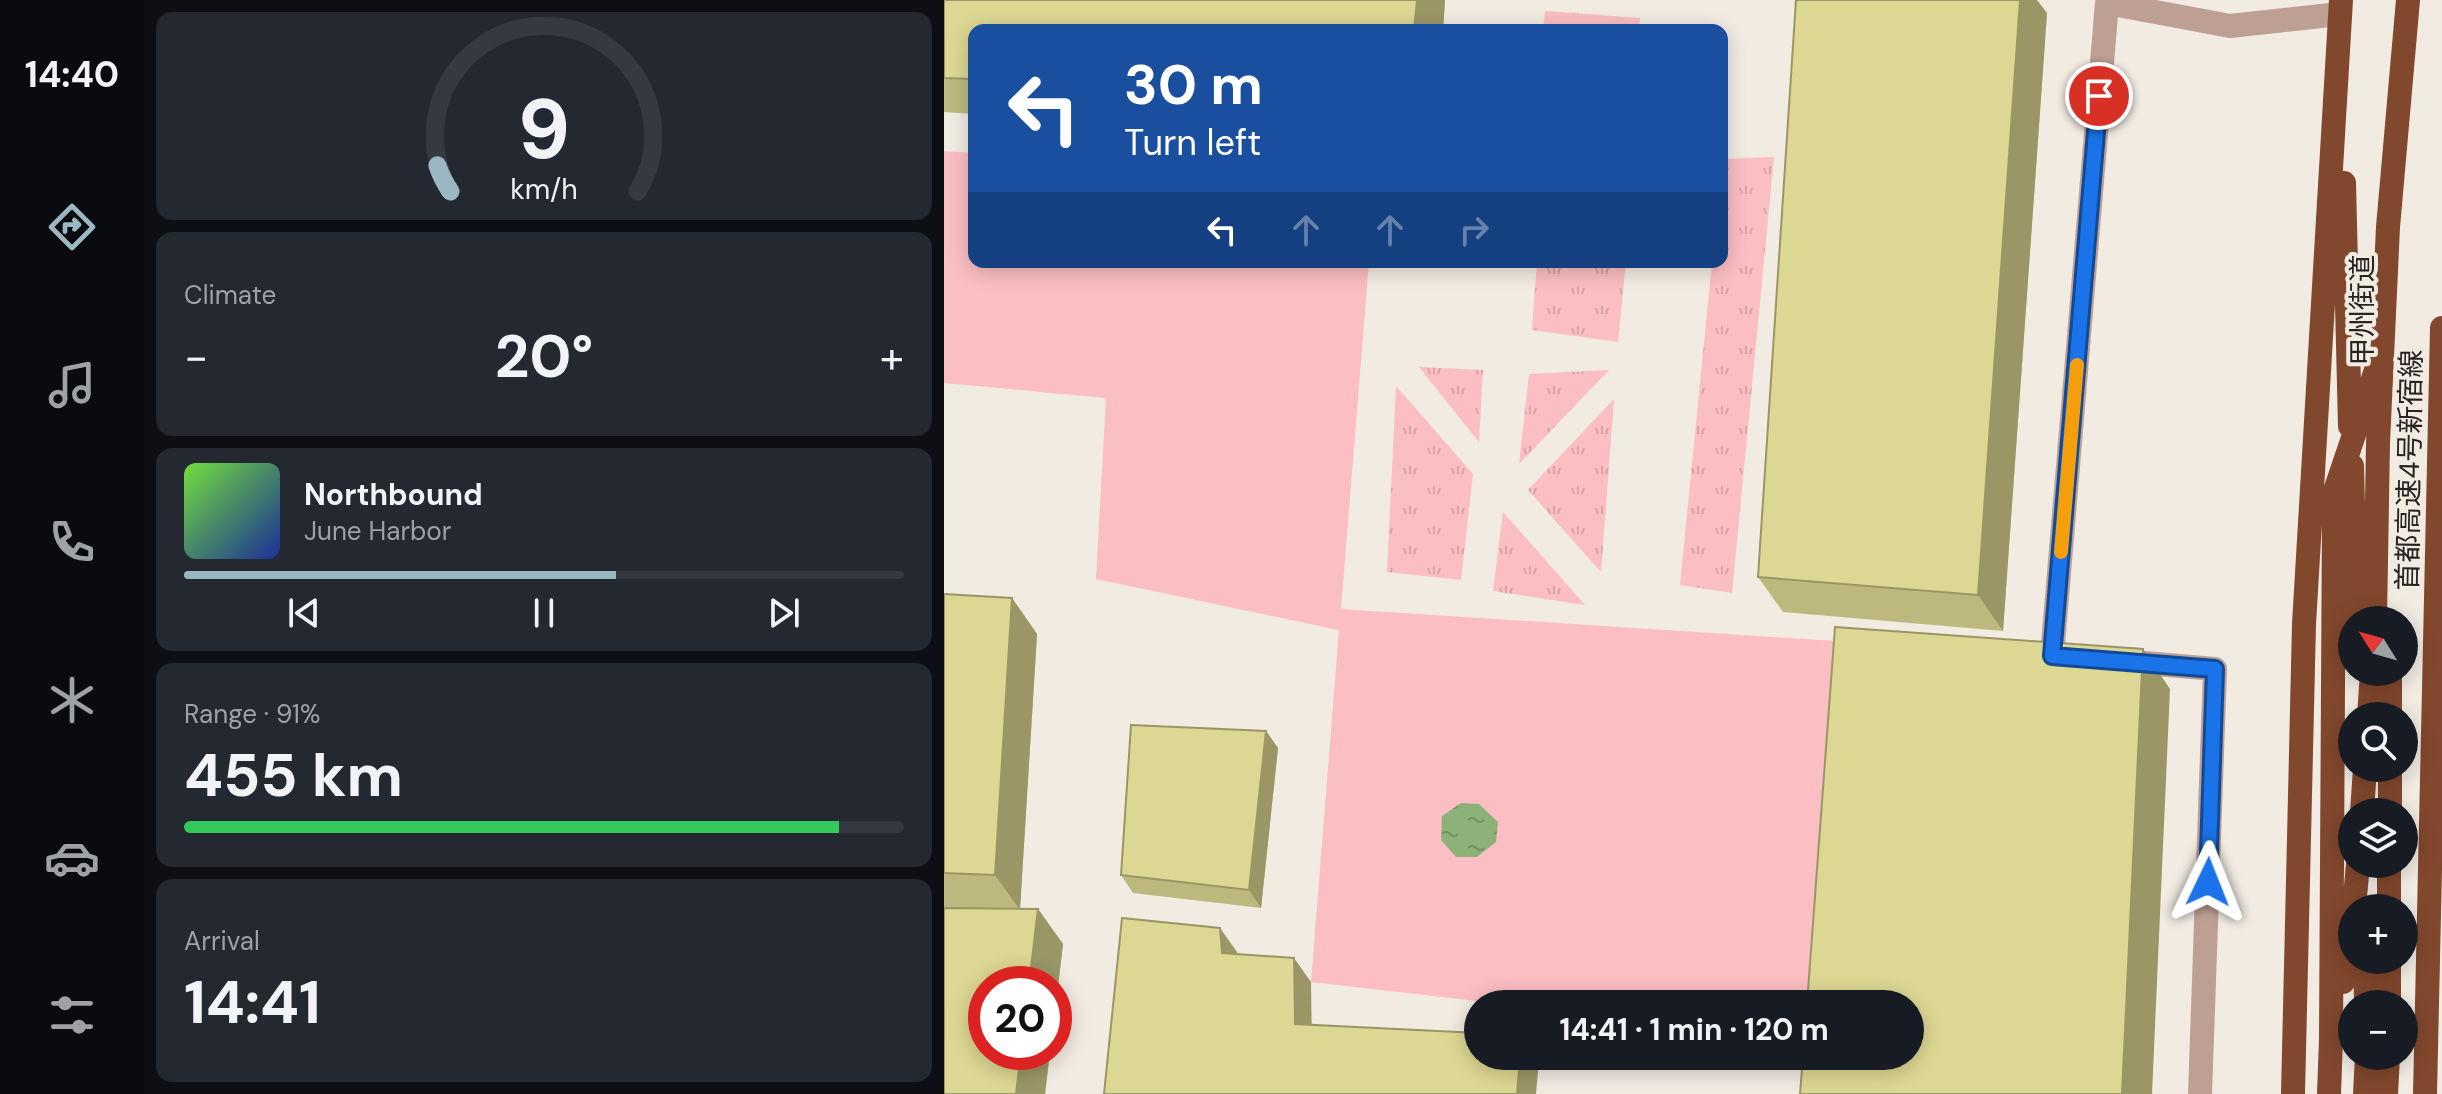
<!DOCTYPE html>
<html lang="en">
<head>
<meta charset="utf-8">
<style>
  body { margin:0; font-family:"DM Sans","Noto Sans JP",sans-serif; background:#242831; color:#f1f3f6; height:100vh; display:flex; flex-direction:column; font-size:30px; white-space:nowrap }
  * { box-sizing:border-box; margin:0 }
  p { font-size:26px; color:#9ea1a6 }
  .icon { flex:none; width:44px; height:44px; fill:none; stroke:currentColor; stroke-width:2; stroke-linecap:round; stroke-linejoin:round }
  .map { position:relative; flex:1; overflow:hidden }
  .sheet { display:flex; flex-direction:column; gap:12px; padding:12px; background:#0d0f14; width:800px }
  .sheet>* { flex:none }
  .hud { position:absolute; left:24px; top:24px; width:760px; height:244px; border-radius:16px; box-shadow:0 4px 20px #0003; background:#1a4fa0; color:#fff; overflow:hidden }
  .needle { width:52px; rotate:307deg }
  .controls { position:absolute; left:1394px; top:606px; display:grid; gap:16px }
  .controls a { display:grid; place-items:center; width:80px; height:80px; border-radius:50%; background:#171b24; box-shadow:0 4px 20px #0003; font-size:40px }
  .speed { position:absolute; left:24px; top:966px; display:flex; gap:16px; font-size:40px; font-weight:700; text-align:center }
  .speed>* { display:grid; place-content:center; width:104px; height:104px; border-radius:50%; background:#171b24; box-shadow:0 4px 20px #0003; line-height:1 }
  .speed .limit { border:12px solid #d22; background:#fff; color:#111 }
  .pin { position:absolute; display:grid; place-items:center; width:68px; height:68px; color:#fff; margin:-34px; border:4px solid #fff; border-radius:50%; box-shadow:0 2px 8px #0007 }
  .me { position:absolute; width:88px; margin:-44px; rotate:2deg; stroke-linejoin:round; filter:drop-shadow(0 0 6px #0008) }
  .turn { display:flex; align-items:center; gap:28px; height:168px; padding:0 24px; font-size:36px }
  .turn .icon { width:104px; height:104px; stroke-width:2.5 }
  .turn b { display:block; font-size:56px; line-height:68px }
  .lanes { display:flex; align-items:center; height:76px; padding:0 24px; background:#0003; justify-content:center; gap:40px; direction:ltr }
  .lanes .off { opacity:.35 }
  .big { font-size:60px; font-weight:700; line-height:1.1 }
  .sheet .tile { flex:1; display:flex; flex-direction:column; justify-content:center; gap:12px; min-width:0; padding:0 28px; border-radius:16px; background:#242831 }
  .sheet .dial { align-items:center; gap:0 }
  .dial svg { height:208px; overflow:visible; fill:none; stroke:#363941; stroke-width:7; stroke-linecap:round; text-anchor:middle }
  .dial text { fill:#f1f3f6; stroke:none }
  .song { display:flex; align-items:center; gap:24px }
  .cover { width:96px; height:96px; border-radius:12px; background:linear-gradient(135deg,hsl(100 70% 55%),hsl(230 70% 35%)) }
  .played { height:8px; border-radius:4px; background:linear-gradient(90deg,#9ab7c2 60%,#363941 60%) }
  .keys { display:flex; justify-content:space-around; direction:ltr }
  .heat { display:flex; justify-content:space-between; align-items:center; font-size:44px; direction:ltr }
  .charge { height:12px; border-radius:6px; background:linear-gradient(90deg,#34c759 91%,#363941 0) }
  .trip { position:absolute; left:520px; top:990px; width:460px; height:80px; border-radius:40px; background:#171b24; box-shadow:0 4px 20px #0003; font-weight:700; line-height:80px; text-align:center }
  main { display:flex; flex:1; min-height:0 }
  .tab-bar { display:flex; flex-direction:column; width:144px; justify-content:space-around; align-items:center; background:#090b0e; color:#9ea1a6 }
  .tab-bar .icon { width:56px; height:56px }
  .tab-bar .selected { color:#9ab7c2 }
  .tab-bar b { font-size:36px; color:#f1f3f6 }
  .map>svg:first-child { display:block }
  .grass { fill:url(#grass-tufts) }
  .park { fill:#fbbec2 }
  .water { fill:url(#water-ripples) }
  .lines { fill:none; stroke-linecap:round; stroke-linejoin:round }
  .minor { stroke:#bd9f93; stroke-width:24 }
  .highway { stroke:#82482d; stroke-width:24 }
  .wall { fill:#bdb97e }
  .shaded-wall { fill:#9a9666 }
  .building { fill:#dcd792; stroke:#9a9666; stroke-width:2 }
  .route-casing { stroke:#114b97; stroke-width:20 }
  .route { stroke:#1a73e8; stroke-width:14 }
  .slow { stroke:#f59e0b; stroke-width:14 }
  .labels { text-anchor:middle; stroke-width:8; stroke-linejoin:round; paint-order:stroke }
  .street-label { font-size:28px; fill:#272421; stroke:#f1ebe2 }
</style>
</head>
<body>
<main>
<nav class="tab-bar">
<b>14:40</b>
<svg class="icon selected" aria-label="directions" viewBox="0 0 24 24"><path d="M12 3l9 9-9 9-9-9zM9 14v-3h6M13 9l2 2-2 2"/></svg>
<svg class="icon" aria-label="music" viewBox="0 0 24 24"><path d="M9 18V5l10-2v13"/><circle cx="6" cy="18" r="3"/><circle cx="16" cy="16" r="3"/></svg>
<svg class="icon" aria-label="phone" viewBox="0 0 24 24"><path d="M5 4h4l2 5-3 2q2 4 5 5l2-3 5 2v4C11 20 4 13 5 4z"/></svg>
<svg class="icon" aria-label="climate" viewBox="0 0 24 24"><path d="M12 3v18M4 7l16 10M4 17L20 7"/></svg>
<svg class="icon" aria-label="car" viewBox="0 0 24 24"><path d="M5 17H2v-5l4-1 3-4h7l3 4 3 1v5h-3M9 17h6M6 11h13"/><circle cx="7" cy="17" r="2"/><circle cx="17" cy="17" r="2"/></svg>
<svg class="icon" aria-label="filters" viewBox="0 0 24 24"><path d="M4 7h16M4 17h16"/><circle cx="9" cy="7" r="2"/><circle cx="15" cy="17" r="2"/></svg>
</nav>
<section class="sheet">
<div class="tile dial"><svg viewBox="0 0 100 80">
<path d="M14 69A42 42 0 1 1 86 69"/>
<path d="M14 69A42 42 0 0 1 9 59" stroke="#9ab7c2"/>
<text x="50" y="56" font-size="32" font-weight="700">9</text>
<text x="50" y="72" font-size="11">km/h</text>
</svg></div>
<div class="tile"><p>Climate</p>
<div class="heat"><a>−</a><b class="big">20°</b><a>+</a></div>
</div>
<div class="tile">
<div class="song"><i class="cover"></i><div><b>Northbound</b><p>June Harbor</p></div></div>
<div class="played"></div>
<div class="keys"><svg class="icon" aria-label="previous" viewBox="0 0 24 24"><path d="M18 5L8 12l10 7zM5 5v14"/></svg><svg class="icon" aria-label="pause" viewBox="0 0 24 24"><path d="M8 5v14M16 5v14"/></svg><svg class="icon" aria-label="next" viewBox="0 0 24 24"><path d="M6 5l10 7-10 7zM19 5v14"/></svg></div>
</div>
<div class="tile"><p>Range · 91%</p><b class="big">455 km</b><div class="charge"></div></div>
<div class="tile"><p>Arrival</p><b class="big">14:41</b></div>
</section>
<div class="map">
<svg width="1498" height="1094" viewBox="0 0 1498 1094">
  <defs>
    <pattern id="grass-tufts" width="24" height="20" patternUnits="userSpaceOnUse" patternTransform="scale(2)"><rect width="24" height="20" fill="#fbbec2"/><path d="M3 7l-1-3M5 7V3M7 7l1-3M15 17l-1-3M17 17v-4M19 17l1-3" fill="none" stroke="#d7a3a6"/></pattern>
    <pattern id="water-ripples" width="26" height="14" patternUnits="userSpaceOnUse" patternTransform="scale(2)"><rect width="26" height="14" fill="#8db279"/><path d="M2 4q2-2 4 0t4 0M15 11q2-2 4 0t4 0" fill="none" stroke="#739163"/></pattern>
  </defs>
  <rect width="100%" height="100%" fill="#f1ebe2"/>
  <path class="grass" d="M 601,11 L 696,18 L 695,30 L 599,30 Z
    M 830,157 L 788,593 L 736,585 L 768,262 L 778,262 L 778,159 Z
    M 593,262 L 682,262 L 674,342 L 588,330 Z
    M 475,367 L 539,370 L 535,442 Z
    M 665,370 L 575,464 L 585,374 Z
    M 452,386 L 529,474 L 517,580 L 443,572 Z
    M 670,399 L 657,572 L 584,490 Z
    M 559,512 L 641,605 L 549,591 Z"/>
  <path class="park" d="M 0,151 L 30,153 L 30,262 L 425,262 L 397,609 L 921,643 L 894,1004 L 559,1004 L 367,982 L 395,630 L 152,579 L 162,398 L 0,383 Z"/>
  <path class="water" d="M 517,803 L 535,804 L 554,822 L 552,842 L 533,857 L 512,857 L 497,840 L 498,816 Z"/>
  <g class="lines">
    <path class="minor" d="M 1128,657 L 1108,656 L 1163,3 L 1286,26 L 1395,14
      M 1176,661 L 1271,669 L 1256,1094"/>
    <path class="highway" d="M 1400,183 L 1406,426
      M 1408,466 L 1412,620
      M 1431,620 L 1434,443 L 1444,227 L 1464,0
      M 1425,716 L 1428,672
      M 1446,716 L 1446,672
      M 1418,812 L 1421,768
      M 1446,812 L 1446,768
      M 1410,908 L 1414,864
      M 1445,908 L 1445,864
      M 1421,960 L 1422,1004
      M 1399,982 L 1408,924
      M 1445,1004 L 1445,960
      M 1349,1094 L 1360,624 L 1397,0
      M 1385,1094 L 1387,1039 L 1390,513 L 1392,488 L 1438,352
      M 1421,1094 L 1423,1056
      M 1442,1094 L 1444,1056
      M 1481,1094 L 1498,328"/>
  </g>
  <path class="wall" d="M 0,0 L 501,0 L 499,30 L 30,30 L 30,114 L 0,112 Z
    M 1103,13 L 1059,631 L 839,612 L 814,577 Z
    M 0,594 L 68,598 L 93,634 L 76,908 L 94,909 L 119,944 L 110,1020 L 110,984 L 42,984 L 42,1052 L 106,1052 L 101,1094 L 0,1094 L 0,908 L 5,908 L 0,907 Z
    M 322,731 L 334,748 L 317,908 L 189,893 L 177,875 Z"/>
  <path class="shaded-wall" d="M 473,0 L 501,0 L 499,30 L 470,30 Z
    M 1076,0 L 1093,0 L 1103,13 L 1059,631 L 1034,595 Z
    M 68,598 L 93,634 L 76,910 L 51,875 Z
    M 1199,649 L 1226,689 L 1208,1094 L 1178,1094 Z
    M 322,731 L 334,748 L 317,908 L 305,890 Z
    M 94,909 L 119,944 L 110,1020 L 110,984 L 85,984 Z
    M 276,928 L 293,952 L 295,977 L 278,953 Z
    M 350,958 L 367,982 L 368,1048 L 351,1024 Z
    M 77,1052 L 106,1052 L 101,1094 L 72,1094 Z
    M 576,1056 L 593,1056 L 595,1059 L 592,1094 L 573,1094 Z"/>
  <path class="building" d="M 0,0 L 473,0 L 470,30 L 30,30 L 30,79 L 0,78 Z
    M 852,0 L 1076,0 L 1034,595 L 814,577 Z
    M 0,594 L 68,598 L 51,875 L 0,873 Z
    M 891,627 L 1199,649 L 1178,1094 L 856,1094 L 859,1056 L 966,1056 L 966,1004 L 863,1004 Z
    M 187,725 L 322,731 L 305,890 L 177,875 Z
    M 0,908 L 94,909 L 85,984 L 42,984 L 42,1052 L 77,1052 L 72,1094 L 0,1094 Z
    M 178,918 L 276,928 L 278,953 L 350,958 L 351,1024 L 534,1033 L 534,1056 L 576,1056 L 573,1094 L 160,1094 Z"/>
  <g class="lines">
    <defs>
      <path id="route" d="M 1155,96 L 1108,656 L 1271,669 L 1264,882"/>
    </defs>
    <use href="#route" class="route-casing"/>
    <use href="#route" class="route"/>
    <path class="slow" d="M 1117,552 L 1133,365"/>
  </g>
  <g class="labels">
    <g class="street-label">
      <text transform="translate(1418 310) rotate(-90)" y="10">甲州街道</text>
      <text transform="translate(1465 470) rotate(-89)" y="10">首都高速4号新宿線</text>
    </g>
  </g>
</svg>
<div class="controls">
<a><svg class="needle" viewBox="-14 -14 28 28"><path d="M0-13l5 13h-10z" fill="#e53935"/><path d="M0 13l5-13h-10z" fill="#9ea1a6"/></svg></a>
<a><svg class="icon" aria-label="search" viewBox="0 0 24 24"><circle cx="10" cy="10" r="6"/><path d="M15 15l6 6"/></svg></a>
<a><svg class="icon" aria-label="layers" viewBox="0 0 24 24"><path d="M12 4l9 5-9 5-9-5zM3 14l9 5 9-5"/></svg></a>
<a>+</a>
<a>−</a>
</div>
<div class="speed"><div class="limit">20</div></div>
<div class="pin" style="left:1155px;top:96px;background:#d93025"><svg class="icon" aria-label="arrive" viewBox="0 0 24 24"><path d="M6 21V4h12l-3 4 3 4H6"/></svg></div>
<svg class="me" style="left:1264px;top:882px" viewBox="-20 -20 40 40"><path d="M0-17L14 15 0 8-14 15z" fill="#1a73e8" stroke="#fff" stroke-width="4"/></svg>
<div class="trip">14:41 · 1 min · 120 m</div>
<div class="hud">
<div class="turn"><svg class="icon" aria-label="left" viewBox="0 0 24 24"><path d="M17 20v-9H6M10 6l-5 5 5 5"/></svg><div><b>30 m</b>Turn left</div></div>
<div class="lanes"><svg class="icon" aria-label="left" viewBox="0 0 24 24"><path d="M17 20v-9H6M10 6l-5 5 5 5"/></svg><svg class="icon off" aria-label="ahead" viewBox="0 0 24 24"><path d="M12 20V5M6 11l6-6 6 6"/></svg><svg class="icon off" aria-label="ahead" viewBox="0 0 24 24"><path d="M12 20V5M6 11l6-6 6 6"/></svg><svg class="icon off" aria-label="right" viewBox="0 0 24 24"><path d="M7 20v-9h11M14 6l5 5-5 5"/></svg></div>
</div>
</div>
</main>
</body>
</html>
